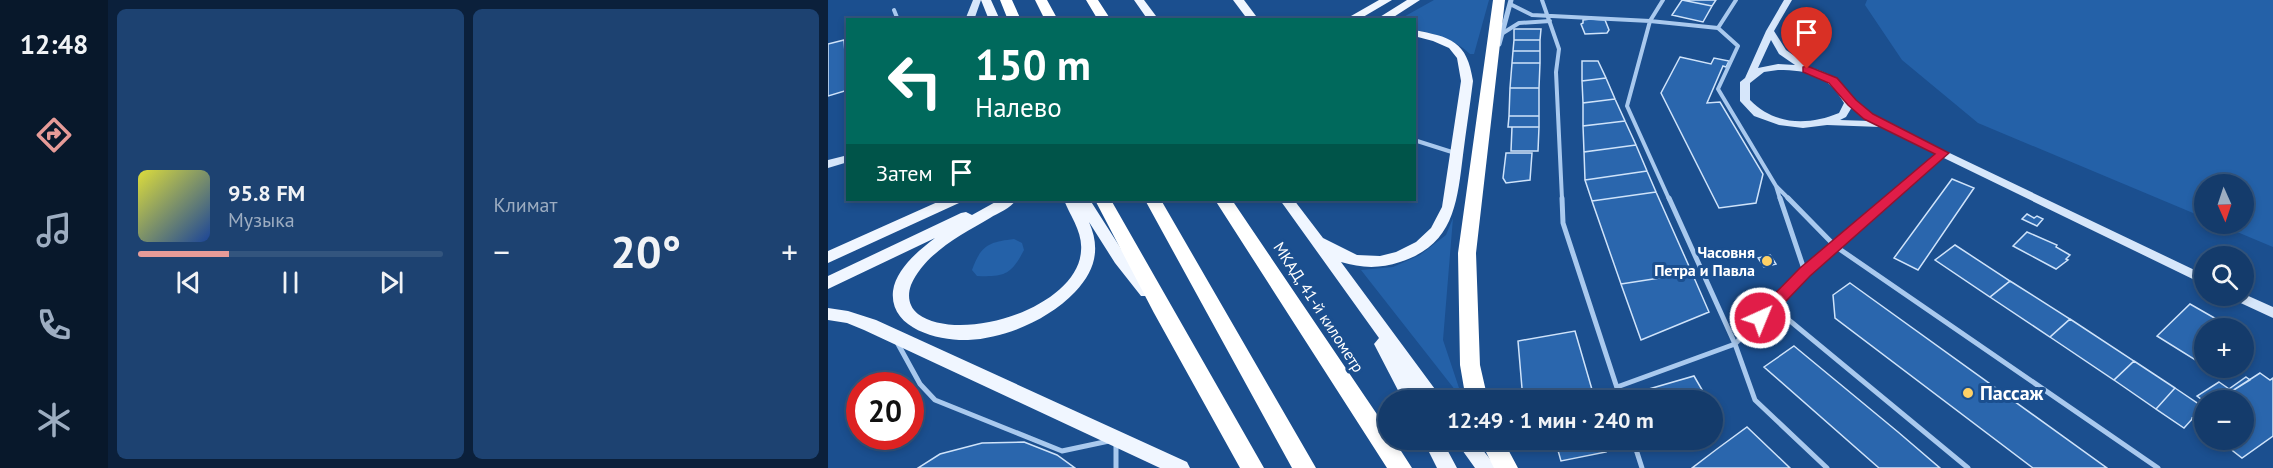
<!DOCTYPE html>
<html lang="ru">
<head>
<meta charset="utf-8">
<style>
  body { margin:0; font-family:"PT Sans",sans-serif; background:#1d4271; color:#f1f3f6; height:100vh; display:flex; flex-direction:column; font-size:22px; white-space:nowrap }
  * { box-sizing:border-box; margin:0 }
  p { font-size:20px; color:#9dadc1 }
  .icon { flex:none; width:33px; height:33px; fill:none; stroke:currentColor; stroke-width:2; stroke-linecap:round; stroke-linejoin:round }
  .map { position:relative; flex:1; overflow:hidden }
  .panel { display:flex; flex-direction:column; gap:9px; padding:9px; background:#0b203b; width:720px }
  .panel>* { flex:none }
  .guide { position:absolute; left:18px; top:18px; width:570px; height:183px; border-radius:0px; box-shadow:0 3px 9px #0003,0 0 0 2px #33557e; background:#00695c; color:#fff; overflow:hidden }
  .needle { width:39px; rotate:177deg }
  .controls { position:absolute; left:1366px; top:174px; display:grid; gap:12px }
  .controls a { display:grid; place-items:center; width:60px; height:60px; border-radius:50%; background:#143b6b; box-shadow:0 3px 9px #0003,0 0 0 2px #33557e; font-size:30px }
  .speed { position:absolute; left:18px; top:372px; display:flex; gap:12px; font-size:30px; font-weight:700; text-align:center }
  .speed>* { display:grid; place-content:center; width:78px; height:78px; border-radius:50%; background:#143b6b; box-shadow:0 3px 9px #0003,0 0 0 2px #33557e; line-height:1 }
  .speed .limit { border:9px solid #d22; background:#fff; color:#111 }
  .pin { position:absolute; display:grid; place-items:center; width:51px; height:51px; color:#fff; margin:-62px -26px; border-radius:50% 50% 50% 0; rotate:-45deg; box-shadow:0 0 6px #0007 }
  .pin .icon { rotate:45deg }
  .me { position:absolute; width:66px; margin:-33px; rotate:44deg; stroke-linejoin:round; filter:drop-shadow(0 0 4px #0008) }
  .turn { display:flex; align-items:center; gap:21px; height:126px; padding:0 30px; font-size:27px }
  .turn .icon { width:78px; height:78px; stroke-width:2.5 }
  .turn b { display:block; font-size:42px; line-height:51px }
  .then { display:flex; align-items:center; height:57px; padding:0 30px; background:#0003; gap:12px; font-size:22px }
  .big { font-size:45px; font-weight:700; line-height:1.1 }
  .panel .tile { flex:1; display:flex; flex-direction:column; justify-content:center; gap:9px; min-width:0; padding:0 21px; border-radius:9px; background:#1d4271 }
  .song { display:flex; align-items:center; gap:18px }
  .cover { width:72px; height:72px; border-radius:9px; background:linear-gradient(135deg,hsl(60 70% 55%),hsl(220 70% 35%)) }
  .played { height:6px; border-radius:3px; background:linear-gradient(90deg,#e69b98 30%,#33557e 30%) }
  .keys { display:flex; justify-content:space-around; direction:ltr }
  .heat { display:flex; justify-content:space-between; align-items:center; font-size:33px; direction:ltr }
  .panel .tiles { flex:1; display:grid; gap:9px; grid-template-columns:repeat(2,1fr) }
  .trip { position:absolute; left:550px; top:390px; width:345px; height:60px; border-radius:30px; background:#143b6b; box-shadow:0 3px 9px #0003,0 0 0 2px #33557e; font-weight:700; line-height:60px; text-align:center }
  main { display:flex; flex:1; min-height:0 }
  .menu { display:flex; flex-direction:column; width:108px; justify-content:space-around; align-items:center; background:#08182b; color:#9dadc1 }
  .menu .icon { width:42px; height:42px }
  .menu .selected { color:#e69b98 }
  .menu b { font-size:27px; color:#f1f3f6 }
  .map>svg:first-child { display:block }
  .green { fill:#2461a8 }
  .building { fill:#2a66ad; stroke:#cfe3fa; stroke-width:1.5 }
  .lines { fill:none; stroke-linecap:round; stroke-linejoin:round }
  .lane-far1 { stroke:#a9c9ee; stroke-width:4 }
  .lane { stroke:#a9c9ee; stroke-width:5 }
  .street { stroke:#a9c9ee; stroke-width:5 }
  .secondary { fill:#d6e6fa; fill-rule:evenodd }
  .primary { fill:#f0f6ff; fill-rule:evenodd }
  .highway { fill:#fff; fill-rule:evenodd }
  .route { fill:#e11d48; stroke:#92132f; stroke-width:1.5 }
  .poi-dot { fill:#ffd166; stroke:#1b4f8f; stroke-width:2 }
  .labels { text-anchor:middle; stroke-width:6; stroke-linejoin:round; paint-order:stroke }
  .poi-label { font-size:16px; font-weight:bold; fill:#fff; stroke:#1b4f8f; text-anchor:end }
  .street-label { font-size:16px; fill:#fff; stroke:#1b4f8f }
  .near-poi-label { font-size:20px; font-weight:bold; fill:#fff; stroke:#1b4f8f; text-anchor:start }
</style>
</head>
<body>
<main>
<nav class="menu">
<b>12:48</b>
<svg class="icon selected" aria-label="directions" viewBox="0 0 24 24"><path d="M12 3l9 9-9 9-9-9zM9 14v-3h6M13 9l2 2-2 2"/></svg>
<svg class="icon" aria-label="music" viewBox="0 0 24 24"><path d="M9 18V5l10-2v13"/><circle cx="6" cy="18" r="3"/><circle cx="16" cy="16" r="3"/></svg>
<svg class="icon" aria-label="phone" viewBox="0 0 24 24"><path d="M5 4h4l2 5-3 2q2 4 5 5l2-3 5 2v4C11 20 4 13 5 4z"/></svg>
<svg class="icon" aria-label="climate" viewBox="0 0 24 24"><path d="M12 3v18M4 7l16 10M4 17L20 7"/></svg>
</nav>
<section class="panel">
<div class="tiles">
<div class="tile">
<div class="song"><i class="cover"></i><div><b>95.8 FM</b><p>Музыка</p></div></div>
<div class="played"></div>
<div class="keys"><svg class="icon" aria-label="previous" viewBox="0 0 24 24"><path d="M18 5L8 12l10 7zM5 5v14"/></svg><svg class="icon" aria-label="pause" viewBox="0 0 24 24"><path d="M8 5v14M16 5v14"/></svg><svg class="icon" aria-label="next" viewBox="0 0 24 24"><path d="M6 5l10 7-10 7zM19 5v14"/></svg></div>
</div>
<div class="tile"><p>Климат</p>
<div class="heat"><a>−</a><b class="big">20°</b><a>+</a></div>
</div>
</div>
</section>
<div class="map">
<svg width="1445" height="468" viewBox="0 0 1445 468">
  <rect width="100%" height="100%" fill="#1b4f8f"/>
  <path class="green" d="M 606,0 L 661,0 L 646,54 L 642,54 C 626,39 608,34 587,30 L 586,20 L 572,19 Z
    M 1039,0 L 1445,0 L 1445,247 L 1390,224 L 1416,224 L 1416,184 L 1377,184 L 1377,218 L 1150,123 L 1074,60 L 1037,5 Z
    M 625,218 L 615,340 L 635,400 L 533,270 L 565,267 L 592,255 L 618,235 Z
    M 186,239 L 194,243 L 196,250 C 183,275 177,277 149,276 L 144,270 C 153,245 161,242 186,239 Z"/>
  <path class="building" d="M 854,0 L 884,6 L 875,22 L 844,15 Z
    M 854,0 L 888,0 L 884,6 Z
    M 762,19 L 777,20 L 781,30 L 779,33 L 757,34 L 753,24 L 755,23 L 755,20 Z
    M 686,29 L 713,29 L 712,40 L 686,40 Z
    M 16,40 L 20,90 L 0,96 L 0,44 Z
    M 686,40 L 712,40 L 712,51 L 685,51 Z
    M 685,51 L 712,51 L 712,63 L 684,63 Z
    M 852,57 L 883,64 L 886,58 L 901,61 L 898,67 L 895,66 L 879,103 L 892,102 L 935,174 L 928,203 L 891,208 L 833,93 Z
    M 754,61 L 770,61 L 778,78 L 754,81 Z
    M 684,63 L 712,63 L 711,88 L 682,88 Z
    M 778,78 L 787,99 L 755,103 L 754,81 Z
    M 682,88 L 711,88 L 711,116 L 681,116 Z
    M 787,99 L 797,121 L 755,126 L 755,103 Z
    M 681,116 L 711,116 L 711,127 L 680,127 Z
    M 797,121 L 808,145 L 756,152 L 755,126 Z
    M 684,127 L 711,127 L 710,151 L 683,151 Z
    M 808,145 L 819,171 L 757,180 L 756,152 Z
    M 678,153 L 704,153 L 702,180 L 678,183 L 675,178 Z
    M 819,171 L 828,192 L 764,201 L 757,180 Z
    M 1124,179 L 1146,188 L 1090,270 L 1066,258 Z
    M 828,192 L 864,273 L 793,284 L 764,201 Z
    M 1199,214 L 1206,218 L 1209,216 L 1215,219 L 1209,226 L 1194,219 Z
    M 1199,232 L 1229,245 L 1228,247 L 1242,255 L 1238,259 L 1240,260 L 1228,269 L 1185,246 Z
    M 1127,245 L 1182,281 L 1162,297 L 1107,260 Z
    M 942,255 L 948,264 L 936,267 L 930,258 Z
    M 864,273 L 881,312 L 813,340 L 793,284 Z
    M 1182,281 L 1242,319 L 1222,337 L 1162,297 Z
    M 1022,283 L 1279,468 L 1205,468 L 1007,318 L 1005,295 Z
    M 1362,304 L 1404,328 L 1377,328 L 1377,366 L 1329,336 Z
    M 1242,319 L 1306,361 L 1286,380 L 1222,337 Z
    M 747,331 L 765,393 L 726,400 L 695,400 L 690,341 Z
    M 966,346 L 1070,432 L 1112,468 L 1051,468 L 936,367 Z
    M 1306,361 L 1347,388 L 1328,409 L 1286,380 Z
    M 1380,368 L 1400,368 L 1393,376 Z
    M 1432,373 L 1442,380 L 1445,378 L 1445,436 L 1414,458 L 1391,440 L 1416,440 L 1416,400 L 1390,400 Z
    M 866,376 L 880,400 L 819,400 L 814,391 Z
    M 1418,377 L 1422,380 L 1404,391 L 1401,389 Z
    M 1391,382 L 1404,391 L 1390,400 L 1377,402 L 1369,396 Z
    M 1347,388 L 1375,407 L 1356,428 L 1328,409 Z
    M 1377,410 L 1377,428 L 1364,418 Z
    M 919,427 L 962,468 L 864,468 L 889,449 Z
    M 727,440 L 774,440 L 778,452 L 733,461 Z
    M 196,442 L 229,455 L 247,468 L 90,468 L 112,454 L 154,443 Z"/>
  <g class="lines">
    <path class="lane-far1" d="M 714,0 L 731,49 L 728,72 L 734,199
      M 835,0 L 822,21 L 799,106 L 841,199
      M 908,0 L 890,28 L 910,46 L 890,89 L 948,186 L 952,199
      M 682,4 L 704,15 L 822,21 L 890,28
      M 66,10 L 70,20
      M 675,33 L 691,23 L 722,21
      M 586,140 L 627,153
      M 948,186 L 961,199
      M 1061,199 L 1115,153"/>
    <path class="lane" d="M 734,198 L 735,223 L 793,400
      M 841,198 L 907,344 L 927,400 L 999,468
      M 952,198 L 977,272
      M 960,198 L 1007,246 L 1330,468
      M 944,306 L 1140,468
      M 70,344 L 92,384 L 107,400 L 234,451 L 281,441
      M 789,387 L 907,344 L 977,272 L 1063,198
      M 805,440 L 814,468
      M 288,442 L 288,468"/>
    <path class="street" d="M 671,44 L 683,0"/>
    <path class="secondary" d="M 145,0 L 153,0 L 146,20 L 137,20 Z
      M 956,0 L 964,0 L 946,31 L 958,50 L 978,64 L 979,67 C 1015,75 1012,89 1036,108 C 1045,115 1055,120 1065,126 L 1377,275 L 1377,285 L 1052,127 L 999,125 L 975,128 L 951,125 L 926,116 L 912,101 L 912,82 L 917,78 L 938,31 ZM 943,40 L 951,54 L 967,65 L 950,64 L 930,68 ZM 950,70 C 981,70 1000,75 1016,103 L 1011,113 C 980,126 946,125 922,100 L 922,83 L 936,72 ZM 1024,107 L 1042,121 L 1012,120 L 1018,117 Z
      M 20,155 L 20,162 L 0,168 L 0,160 Z
      M 1416,294 L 1445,307 L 1445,318 L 1404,299 L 1403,296 L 1416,296 Z"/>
    <path class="primary" d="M 153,0 L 163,0 L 172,20 L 161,20 Z
      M 306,0 L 316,0 L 331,20 L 320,20 Z
      M 405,0 L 416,0 L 431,20 L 420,20 Z
      M 551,0 L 564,0 L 530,20 L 516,20 Z
      M 579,0 L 592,0 L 561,20 L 547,20 Z
      M 586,30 C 623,37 639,41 645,81 C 642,106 638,130 635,155 C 629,203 626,245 572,262 C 551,269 533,268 513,262 L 615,400 L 596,400 L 587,388 L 593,400 L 575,400 L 546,344 L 551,338 L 452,200 L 466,200 L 495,238 L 529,255 L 552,256 L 568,252 L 588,242 L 603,228 L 614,207 L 633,81 L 629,58 L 621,48 L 605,41 L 586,36 Z
      M 114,200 L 133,200 L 131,203 L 0,263 L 0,251 Z
      M 171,200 L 188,200 C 183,208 170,213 162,218 C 133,235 97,253 83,285 C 79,296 81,307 90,314 C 133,345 250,307 253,251 C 255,232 242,216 236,200 L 262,200 L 297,255 L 325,288 L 327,292 L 325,296 L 313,296 L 287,263 L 261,222 C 273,249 267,271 247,292 C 220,320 178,338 140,340 C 111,341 61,329 65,291 C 68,269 90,251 107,238 L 0,289 L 0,276 L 133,213 L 138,212 L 144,215 Z
      M 0,308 L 20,311 L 48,320 L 359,462 L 362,468 L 332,468 L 36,330 L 19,323 L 0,320 Z
      M 595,440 L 614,440 L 629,468 L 609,468 Z
      M 627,440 L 647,440 L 669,468 L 647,468 Z"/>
    <path class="highway" d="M 172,0 L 184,0 L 193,20 L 180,20 Z
      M 207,0 L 219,0 L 230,20 L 217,20 Z
      M 258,0 L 270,0 L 283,20 L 270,20 Z
      M 665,0 L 677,0 L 648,253 L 652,365 L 660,400 L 638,400 L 632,365 L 630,253 Z
      M 267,200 L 283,200 L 436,468 L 412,468 L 326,313 Z
      M 317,200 L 333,200 L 488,468 L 464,468 Z
      M 387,200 L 404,200 L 561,432 L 561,440 L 566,440 L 584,468 L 559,468 Z
      M 652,440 L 675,440 L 690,468 L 666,468 Z"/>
  </g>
  <path class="route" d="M 979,66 L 1009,78 L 1028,100 L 1045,114 L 1121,153 L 982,276 L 937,323 L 927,323 L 924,318 L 927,314 L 972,268 L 1107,154 L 1036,119 L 1020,105 L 1001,83 L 975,72 L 975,67 Z"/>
  <g class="poi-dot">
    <circle cx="939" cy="261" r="6"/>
    <circle cx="1140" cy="393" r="6"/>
  </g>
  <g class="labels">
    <g class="poi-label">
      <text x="927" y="258">Часовня<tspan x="927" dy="18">Петра и Павла</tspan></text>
    </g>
    <g class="street-label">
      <text transform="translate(491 307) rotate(57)" y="6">МКАД, 41-й километр</text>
    </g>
    <g class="near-poi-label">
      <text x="1152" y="400">Пассаж</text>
    </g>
  </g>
</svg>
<div class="controls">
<a><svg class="needle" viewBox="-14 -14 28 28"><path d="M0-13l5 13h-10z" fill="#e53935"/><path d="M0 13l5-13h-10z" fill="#9dadc1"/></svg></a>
<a><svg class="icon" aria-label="search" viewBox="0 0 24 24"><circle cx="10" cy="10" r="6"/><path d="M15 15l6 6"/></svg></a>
<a>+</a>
<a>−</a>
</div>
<div class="speed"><div class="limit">20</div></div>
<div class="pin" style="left:979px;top:69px;background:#d93025"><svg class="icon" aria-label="arrive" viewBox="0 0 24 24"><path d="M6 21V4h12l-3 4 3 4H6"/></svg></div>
<svg class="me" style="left:932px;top:318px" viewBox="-20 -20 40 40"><circle r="17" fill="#e11d48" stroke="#fff" stroke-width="3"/><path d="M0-11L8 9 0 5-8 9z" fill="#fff"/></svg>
<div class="trip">12:49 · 1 мин · 240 m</div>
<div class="guide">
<div class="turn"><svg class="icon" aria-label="left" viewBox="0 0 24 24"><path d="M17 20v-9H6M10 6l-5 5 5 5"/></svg><div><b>150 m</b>Налево</div></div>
<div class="then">Затем<svg class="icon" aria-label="arrive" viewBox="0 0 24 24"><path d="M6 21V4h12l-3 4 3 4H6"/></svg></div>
</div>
</div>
</main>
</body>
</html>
